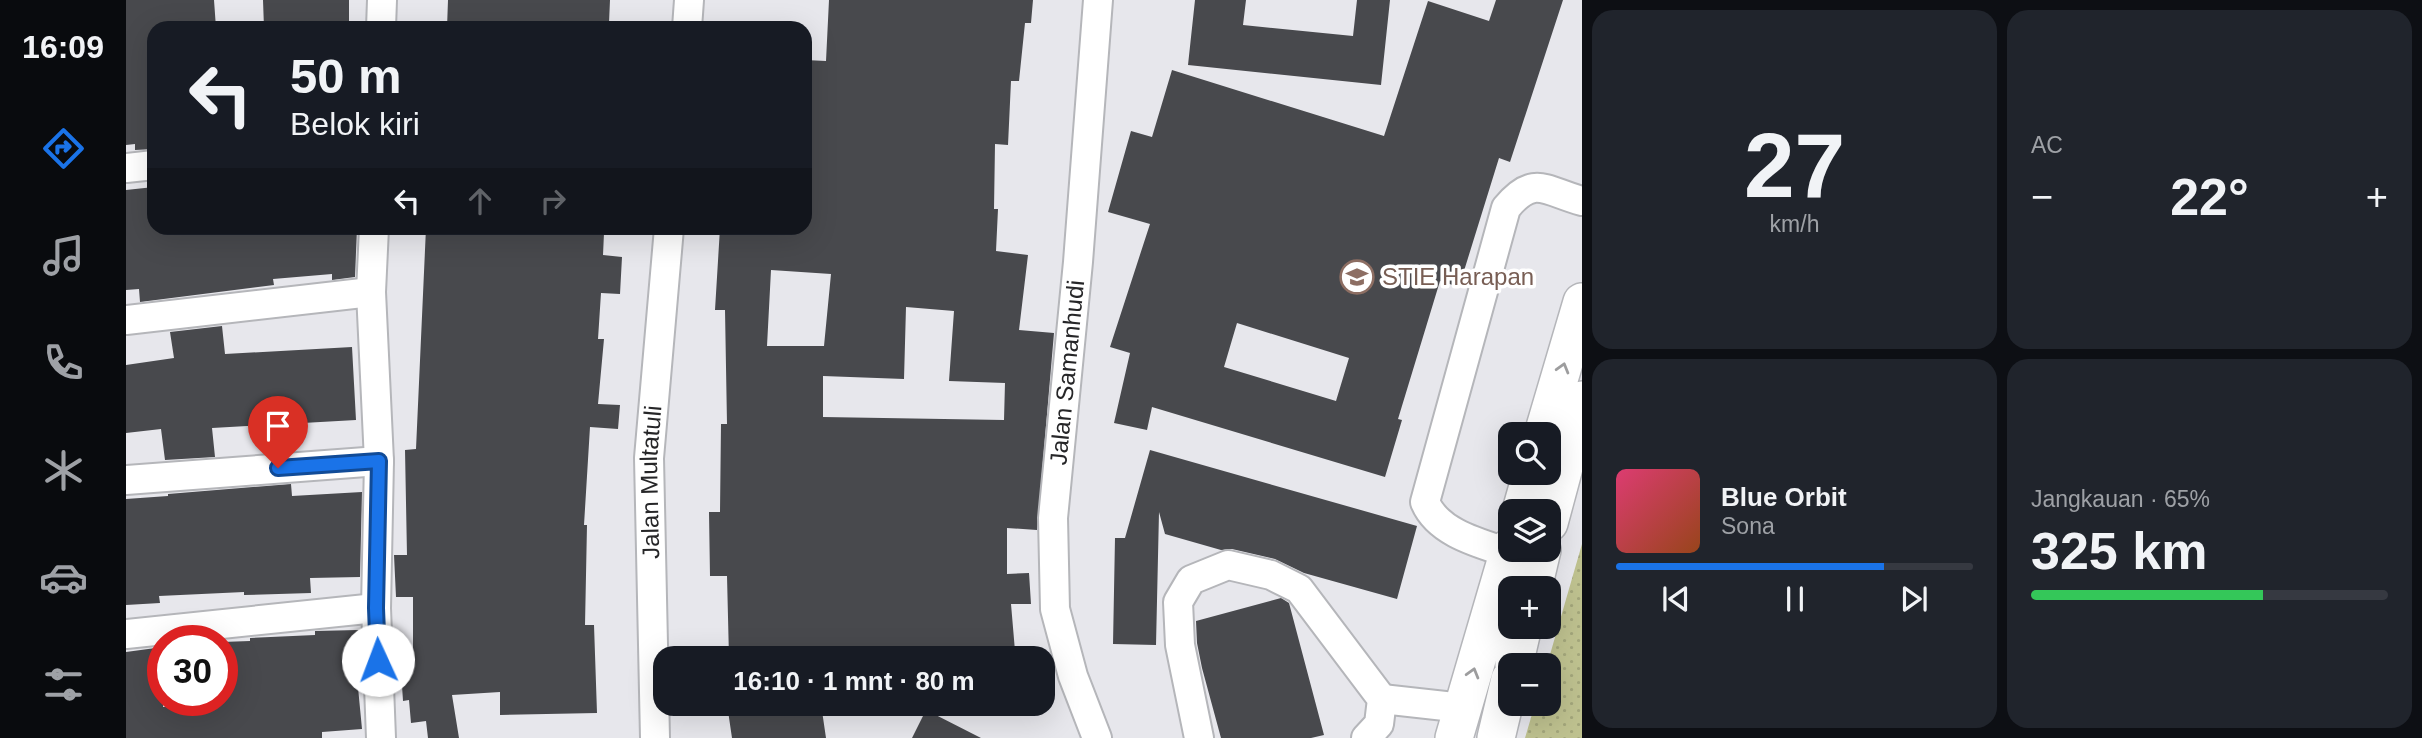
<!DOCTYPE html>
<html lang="id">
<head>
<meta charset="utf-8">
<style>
  body { margin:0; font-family:Helvetica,sans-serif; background:#20242c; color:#f1f3f6; height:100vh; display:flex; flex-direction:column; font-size:26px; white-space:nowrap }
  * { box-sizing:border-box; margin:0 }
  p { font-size:23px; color:#9ea1a6 }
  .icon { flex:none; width:38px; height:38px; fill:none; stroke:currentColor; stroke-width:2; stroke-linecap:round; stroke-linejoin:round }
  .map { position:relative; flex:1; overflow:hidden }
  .panel { display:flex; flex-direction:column; gap:10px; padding:10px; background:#0d0f14; width:840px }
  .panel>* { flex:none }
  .banner { position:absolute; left:21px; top:21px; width:665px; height:214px; border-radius:21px; box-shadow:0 7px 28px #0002; background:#171b24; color:#f1f3f6; overflow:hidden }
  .buttons { position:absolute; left:1372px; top:422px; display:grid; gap:14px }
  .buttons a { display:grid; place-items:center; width:63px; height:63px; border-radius:14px; background:#171b24; box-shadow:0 7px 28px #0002; font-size:35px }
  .speed { position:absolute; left:21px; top:625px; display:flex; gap:14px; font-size:35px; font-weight:700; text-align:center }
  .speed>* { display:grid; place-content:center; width:91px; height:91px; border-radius:50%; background:#171b24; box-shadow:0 7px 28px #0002; line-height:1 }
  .speed .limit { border:10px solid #d22; background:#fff; color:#111 }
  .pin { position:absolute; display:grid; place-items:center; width:60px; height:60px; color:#fff; margin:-72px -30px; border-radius:50% 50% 50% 0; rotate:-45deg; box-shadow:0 0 7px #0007 }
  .pin .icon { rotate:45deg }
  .me { position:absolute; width:77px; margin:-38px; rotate:358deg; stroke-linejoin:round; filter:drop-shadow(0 0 5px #0008) }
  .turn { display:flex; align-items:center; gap:24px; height:147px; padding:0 28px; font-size:32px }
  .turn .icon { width:91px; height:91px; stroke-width:2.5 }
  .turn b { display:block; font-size:49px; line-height:60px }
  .lanes { display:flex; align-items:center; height:66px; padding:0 28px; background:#0003; justify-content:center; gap:35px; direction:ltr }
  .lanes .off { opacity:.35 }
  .big { font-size:52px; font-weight:600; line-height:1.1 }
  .panel .widget { flex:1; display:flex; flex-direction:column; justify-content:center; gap:10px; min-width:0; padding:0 24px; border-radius:21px; background:#20242c }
  .panel .dial { align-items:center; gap:0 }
  .dial b { font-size:91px; line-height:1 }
  .song { display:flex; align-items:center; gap:21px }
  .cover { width:84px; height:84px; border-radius:10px; background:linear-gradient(135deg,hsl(340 70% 55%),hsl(20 70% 35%)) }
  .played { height:7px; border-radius:4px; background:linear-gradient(90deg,#1a73e8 75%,#363941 75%) }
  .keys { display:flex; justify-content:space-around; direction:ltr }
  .heat { display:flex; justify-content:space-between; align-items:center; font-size:38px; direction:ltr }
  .charge { height:10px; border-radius:5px; background:linear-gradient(90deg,#34c759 65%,#363941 0) }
  .panel .tiles { flex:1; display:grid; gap:10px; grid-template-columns:repeat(2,1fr) }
  .trip { position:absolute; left:527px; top:646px; width:402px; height:70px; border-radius:21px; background:#171b24; box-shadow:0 7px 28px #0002; font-weight:600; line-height:70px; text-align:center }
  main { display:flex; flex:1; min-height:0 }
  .tab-bar { display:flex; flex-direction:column; width:126px; justify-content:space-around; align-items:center; background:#090b0e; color:#9ea1a6 }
  .tab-bar .icon { width:49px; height:49px }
  .tab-bar .on { color:#1a73e8 }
  .tab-bar b { font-size:32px; color:#f1f3f6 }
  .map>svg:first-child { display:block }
  .park { fill:url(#park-dots) }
  .building { fill:#48494d; fill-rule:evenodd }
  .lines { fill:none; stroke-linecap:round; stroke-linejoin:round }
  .minor-casing { stroke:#b5b6ba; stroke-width:32 }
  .major-casing { stroke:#b5b6ba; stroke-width:40 }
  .minor { stroke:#fff; stroke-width:28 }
  .major { stroke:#fff; stroke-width:37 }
  .oneway { stroke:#9d9d9e }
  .route-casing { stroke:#114b97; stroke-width:18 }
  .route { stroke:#1a73e8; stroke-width:12 }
  .labels { text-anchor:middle; stroke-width:7; stroke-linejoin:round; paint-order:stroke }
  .education-label { font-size:24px; fill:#785e54; stroke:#fff; text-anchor:start }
  .street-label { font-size:24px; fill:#262628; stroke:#fff }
</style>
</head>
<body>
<main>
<nav class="tab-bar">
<b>16:09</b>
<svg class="icon on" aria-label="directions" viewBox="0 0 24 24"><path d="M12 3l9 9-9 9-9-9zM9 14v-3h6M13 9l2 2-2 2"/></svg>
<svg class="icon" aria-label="music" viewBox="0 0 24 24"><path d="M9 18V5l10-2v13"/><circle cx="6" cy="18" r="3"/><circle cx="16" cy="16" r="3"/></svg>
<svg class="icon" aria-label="phone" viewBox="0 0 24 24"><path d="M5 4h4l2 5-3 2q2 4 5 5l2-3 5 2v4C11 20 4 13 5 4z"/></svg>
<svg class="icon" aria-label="climate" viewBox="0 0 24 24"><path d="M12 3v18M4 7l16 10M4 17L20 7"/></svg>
<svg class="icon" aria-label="car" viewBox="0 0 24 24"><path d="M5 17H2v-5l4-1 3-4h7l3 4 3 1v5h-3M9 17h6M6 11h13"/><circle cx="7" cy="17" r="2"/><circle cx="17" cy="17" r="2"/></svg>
<svg class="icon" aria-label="filters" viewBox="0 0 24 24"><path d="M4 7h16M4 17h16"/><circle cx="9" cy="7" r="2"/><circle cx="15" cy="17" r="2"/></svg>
</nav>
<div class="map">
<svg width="1456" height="738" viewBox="0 0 1456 738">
  <defs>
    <pattern id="park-dots" width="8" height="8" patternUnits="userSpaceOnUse" patternTransform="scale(1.75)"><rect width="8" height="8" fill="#bec18f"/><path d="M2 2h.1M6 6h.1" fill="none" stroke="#a3a67b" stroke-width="1.8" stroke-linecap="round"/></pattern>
  </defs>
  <rect width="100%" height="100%" fill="#e7e7ec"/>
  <path class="park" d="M 1456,544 L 1456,738 L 1399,738 L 1409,704 L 1423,704 L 1423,665 L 1421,665 Z"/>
  <path class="building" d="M 0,0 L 88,0 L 90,28 L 28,28 L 28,149 L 9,150 L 9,144 L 0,145 Z
    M 137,0 L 223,0 L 223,28 L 138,28 Z
    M 322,0 L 484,0 L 483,23 L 432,21 L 432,28 L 321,28 Z
    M 703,0 L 907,0 L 905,23 L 899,23 L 893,81 L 885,81 L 882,145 L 869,144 L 868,209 L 872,209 L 870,251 L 902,255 L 893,330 L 928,333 L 911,530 L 881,528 L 881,574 L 903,573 L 905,604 L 885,604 L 889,651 L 864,653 L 865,658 L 603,658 L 601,576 L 584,576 L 583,512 L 594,512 L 595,424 L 601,424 L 599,310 L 589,310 L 594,228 L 679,228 L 679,60 L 700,61 ZM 645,270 L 705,274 L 698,346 L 641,346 ZM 780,307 L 828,311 L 823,381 L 879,383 L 878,420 L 697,417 L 697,376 L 778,379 Z
    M 1069,0 L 1120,0 L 1117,25 L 1227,36 L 1231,0 L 1264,0 L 1255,85 L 1062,65 Z
    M 1370,0 L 1437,0 L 1384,162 L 1373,158 L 1333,287 L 1314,281 L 1272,419 L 1276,420 L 1259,477 L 1026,407 L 1021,430 L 988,423 L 1004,353 L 984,347 L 1024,224 L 982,212 L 1005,131 L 1026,137 L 1046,70 L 1258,136 L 1302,1 L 1363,21 ZM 1111,323 L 1223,358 L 1210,401 L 1098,367 Z
    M 28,187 L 28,228 L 231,228 L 229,277 L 206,280 L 206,274 L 147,279 L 148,285 L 14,302 L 13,289 L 0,290 L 0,190 Z
    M 300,228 L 398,228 L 478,233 L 477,255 L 496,257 L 494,294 L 475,293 L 472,339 L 478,339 L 472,404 L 494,405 L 492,429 L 464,427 L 458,525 L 461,525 L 459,625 L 468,625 L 471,713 L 374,715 L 374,692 L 326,695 L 333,738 L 302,738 L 300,721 L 285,723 L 283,700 L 277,701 L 275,670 L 287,669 L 287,597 L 270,597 L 268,555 L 281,555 L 279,450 L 290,449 Z
    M 96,326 L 99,354 L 226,347 L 230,420 L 86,428 L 89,457 L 39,460 L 35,429 L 0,433 L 0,365 L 48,358 L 44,332 Z
    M 1024,450 L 1291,526 L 1271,599 L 1178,573 L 1149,559 L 1106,549 L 1095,550 L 1039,534 L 1033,512 L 1030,645 L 987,644 L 989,538 L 999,538 Z
    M 165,484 L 166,496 L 236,492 L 234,577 L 184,578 L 185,593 L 118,595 L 118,592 L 33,596 L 34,603 L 0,605 L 0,499 L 42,496 L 42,494 Z
    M 1155,598 L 1163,603 L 1198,735 L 1185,738 L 1095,738 L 1076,668 L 1071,643 L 1070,621 Z
    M 232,630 L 233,677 L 231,677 L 236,729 L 196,732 L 196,738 L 0,738 L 0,652 L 37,647 L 37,707 L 96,704 L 96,642 L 124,641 L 124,638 L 189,635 L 189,631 Z
    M 601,704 L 695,704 L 700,738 L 606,738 Z
    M 800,710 L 855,738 L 786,738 Z"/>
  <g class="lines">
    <defs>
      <g id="minor">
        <path d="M 255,28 L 256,0"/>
        <path d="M 561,28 L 563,0"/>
        <path d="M 0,168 L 28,165"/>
        <path d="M 248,228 L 245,292 L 253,461 L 250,608 L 255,738"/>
        <path d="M 0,320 L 245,292"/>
        <path d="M 0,480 L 253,461"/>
        <path d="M 1383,553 C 1353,543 1312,533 1299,502 L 1380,208 C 1408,174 1419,191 1456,201"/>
        <path d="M 0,634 L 250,608"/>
        <path d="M 1256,699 L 1337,708"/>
        <path id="s1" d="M 529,738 L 523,458 L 543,228"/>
        <path id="s2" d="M 971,738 L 947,676 L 929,609 L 927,518 L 952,262 L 972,0"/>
        <path d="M 1073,738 L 1054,645 L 1052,602 L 1065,580 L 1102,565 L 1145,575 L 1173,589 L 1256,699 L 1253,724 L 1240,738"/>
      </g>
      <path id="major" d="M 1417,434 L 1456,302
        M 1395,511 L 1406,472
        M 1423,523 L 1456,400
        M 1407,588 L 1416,550
        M 1388,665 L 1397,626
        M 1328,738 L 1384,547
        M 1370,738 L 1384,679"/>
    </defs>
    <use href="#minor" class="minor-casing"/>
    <use href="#major" class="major-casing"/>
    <use href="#minor" class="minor"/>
    <use href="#major" class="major"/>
  </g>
  <defs><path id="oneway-chevron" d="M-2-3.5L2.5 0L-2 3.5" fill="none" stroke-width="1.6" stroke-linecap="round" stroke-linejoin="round" transform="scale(1.75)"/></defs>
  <g class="oneway">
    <use href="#oneway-chevron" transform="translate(1437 368) rotate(-74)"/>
    <use href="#oneway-chevron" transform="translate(1347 673) rotate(-74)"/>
  </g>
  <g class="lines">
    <defs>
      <path id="route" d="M 152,468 L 253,461 L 250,608 L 252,660"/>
    </defs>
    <use href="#route" class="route-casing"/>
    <use href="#route" class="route"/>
  </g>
  <defs>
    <symbol id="university-ring" viewBox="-11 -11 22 22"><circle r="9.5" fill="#fff" stroke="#8d6e63" stroke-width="1.5"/><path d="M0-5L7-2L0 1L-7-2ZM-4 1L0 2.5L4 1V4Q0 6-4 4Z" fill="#8d6e63"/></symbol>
  </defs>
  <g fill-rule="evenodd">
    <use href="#university-ring" x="1212" y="258" width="38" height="38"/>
  </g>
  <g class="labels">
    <g class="education-label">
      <text x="1256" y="285">STIE Harapan</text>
    </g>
    <g class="street-label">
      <text dy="8" stroke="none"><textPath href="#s2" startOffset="373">Jalan Samanhudi</textPath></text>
      <text dy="8" stroke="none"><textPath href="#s1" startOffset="256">Jalan Multatuli</textPath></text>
    </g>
  </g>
</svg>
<div class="buttons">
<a><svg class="icon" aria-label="search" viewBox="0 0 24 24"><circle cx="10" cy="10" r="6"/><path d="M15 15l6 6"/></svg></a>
<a><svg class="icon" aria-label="layers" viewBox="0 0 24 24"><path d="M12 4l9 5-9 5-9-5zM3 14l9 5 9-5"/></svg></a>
<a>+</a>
<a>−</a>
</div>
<div class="speed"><div class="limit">30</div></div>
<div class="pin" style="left:152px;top:468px;background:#d93025"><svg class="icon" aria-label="arrive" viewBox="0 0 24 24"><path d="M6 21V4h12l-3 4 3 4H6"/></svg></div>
<svg class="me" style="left:252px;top:660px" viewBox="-20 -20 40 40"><circle r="19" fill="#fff"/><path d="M0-13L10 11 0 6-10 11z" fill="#1a73e8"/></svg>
<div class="trip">16:10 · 1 mnt · 80 m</div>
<div class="banner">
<div class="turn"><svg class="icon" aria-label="left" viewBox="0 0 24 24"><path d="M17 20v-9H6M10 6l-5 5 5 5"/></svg><div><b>50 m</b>Belok kiri</div></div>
<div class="lanes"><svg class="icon" aria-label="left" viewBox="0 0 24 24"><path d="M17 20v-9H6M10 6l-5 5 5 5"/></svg><svg class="icon off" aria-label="ahead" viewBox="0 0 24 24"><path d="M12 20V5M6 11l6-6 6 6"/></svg><svg class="icon off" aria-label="right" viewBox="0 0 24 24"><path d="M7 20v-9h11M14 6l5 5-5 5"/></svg></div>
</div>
</div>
<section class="panel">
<div class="tiles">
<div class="widget dial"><b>27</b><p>km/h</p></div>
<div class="widget"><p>AC</p>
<div class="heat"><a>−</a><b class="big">22°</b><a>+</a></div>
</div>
<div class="widget">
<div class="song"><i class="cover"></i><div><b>Blue Orbit</b><p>Sona</p></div></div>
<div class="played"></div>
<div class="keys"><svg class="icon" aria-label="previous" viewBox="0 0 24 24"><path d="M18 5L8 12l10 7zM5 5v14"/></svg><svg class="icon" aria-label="pause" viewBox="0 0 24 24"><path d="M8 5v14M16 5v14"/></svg><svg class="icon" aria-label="next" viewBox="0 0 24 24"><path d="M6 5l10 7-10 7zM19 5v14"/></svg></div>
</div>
<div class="widget"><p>Jangkauan · 65%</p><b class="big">325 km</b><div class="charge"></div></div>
</div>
</section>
</main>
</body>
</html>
